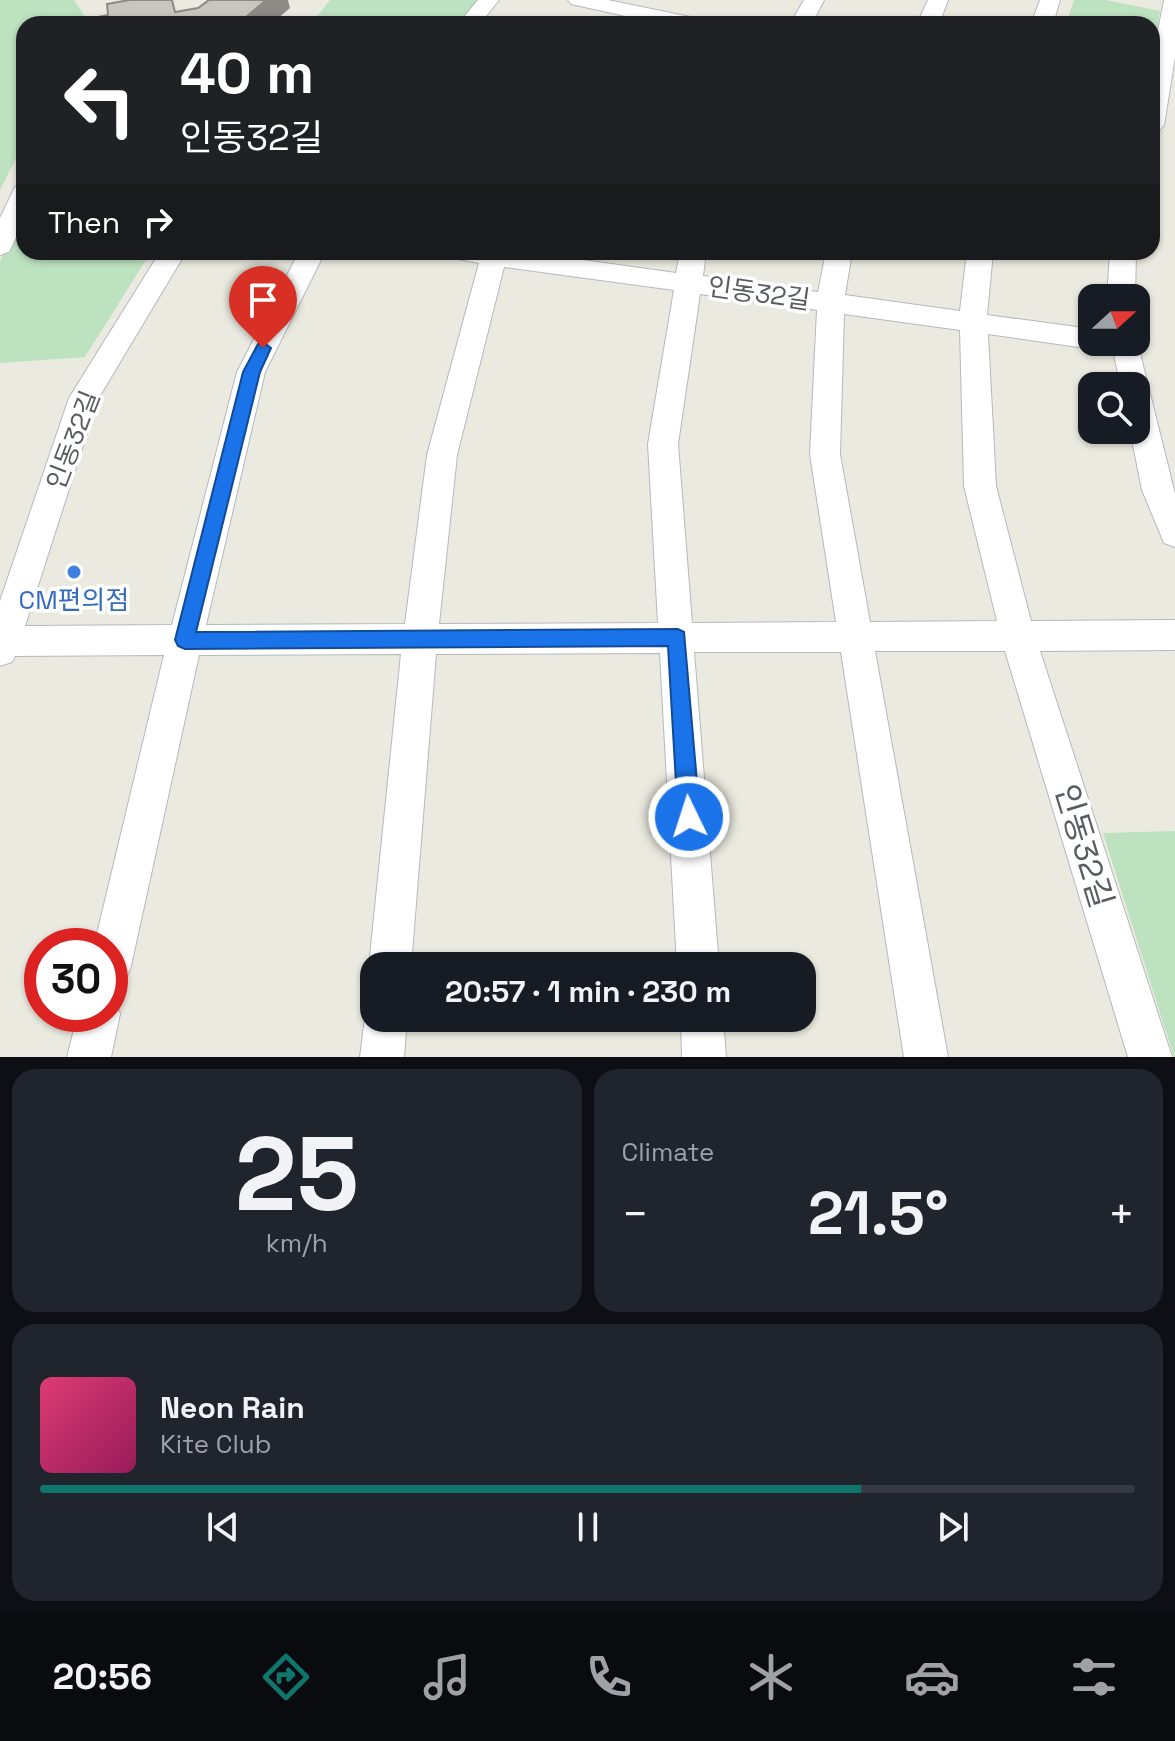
<!DOCTYPE html>
<html lang="en">
<head>
<meta charset="utf-8">
<style>
  body { margin:0; font-family:"Space Grotesk","Noto Sans KR",sans-serif; background:#20242c; color:#f1f3f6; height:100vh; display:flex; flex-direction:column; font-size:30px; white-space:nowrap }
  * { box-sizing:border-box; margin:0 }
  p { font-size:26px; color:#9ea1a6 }
  .icon { flex:none; width:44px; height:44px; fill:none; stroke:currentColor; stroke-width:2; stroke-linecap:round; stroke-linejoin:round }
  .map { position:relative; height:1057px; overflow:hidden }
  .drawer { display:flex; flex-direction:column; gap:12px; padding:12px; background:#0d0f14; flex:1 }
  .drawer>* { flex:none }
  .hud { position:absolute; left:16px; top:16px; width:1144px; height:244px; border-radius:24px; box-shadow:0 2px 6px #0004; background:#202124; color:#fff; overflow:hidden }
  .needle { width:52px; rotate:69deg }
  .controls { position:absolute; left:1078px; top:284px; display:grid; gap:16px }
  .controls a { display:grid; place-items:center; width:72px; height:72px; border-radius:16px; background:#171b24; box-shadow:0 2px 6px #0004; font-size:40px }
  .speed { position:absolute; left:24px; top:928px; display:flex; gap:16px; font-size:40px; font-weight:700; text-align:center }
  .speed>* { display:grid; place-content:center; width:104px; height:104px; border-radius:50%; background:#171b24; box-shadow:0 2px 6px #0004; line-height:1 }
  .speed .limit { border:12px solid #d22; background:#fff; color:#111 }
  .pin { position:absolute; display:grid; place-items:center; width:68px; height:68px; color:#fff; margin:-82px -34px; border-radius:50% 50% 50% 0; rotate:-45deg; box-shadow:0 0 8px #0007 }
  .pin .icon { rotate:45deg }
  .me { position:absolute; width:88px; margin:-44px; rotate:356deg; stroke-linejoin:round; filter:drop-shadow(0 0 6px #0008) }
  .turn { display:flex; align-items:center; gap:28px; height:168px; padding:0 32px; font-size:36px }
  .turn .icon { width:104px; height:104px; stroke-width:2.5 }
  .turn b { display:block; font-size:56px; line-height:68px }
  .then { display:flex; align-items:center; height:76px; padding:0 32px; background:#0003; gap:16px; font-size:30px }
  .big { font-size:60px; font-weight:700; line-height:1.1 }
  .drawer .tile { flex:1; display:flex; flex-direction:column; justify-content:center; gap:12px; min-width:0; padding:0 28px; border-radius:24px; background:#20242c }
  .drawer .dial { align-items:center; gap:0 }
  .dial b { font-size:104px; line-height:1 }
  .song { display:flex; align-items:center; gap:24px }
  .cover { width:96px; height:96px; border-radius:12px; background:linear-gradient(135deg,hsl(340 70% 55%),hsl(330 70% 35%)) }
  .played { height:8px; border-radius:4px; background:linear-gradient(90deg,#0f766e 75%,#363941 75%) }
  .keys { display:flex; justify-content:space-around; direction:ltr }
  .heat { display:flex; justify-content:space-between; align-items:center; font-size:44px; direction:ltr }
  .drawer .tiles { flex:1; display:grid; gap:12px; grid-template-columns:1fr 1fr }
  .tile:last-child { grid-column:span 2 }
  .trip { position:absolute; left:360px; top:952px; width:456px; height:80px; border-radius:24px; background:#171b24; box-shadow:0 2px 6px #0004; font-weight:700; line-height:80px; text-align:center }
  .menu { display:flex; height:128px; justify-content:space-around; align-items:center; background:#090b0e; color:#9ea1a6 }
  .menu .icon { width:56px; height:56px }
  .menu .current { color:#0f766e }
  .menu b { font-size:36px; color:#f1f3f6 }
  .map>svg:first-child { display:block }
  .green { fill:#bde2c0 }
  .lines { fill:none; stroke-linecap:round; stroke-linejoin:round }
  .minor-casing { stroke:#b6b8bc; stroke-width:2 }
  .minor { fill:#fff; fill-rule:evenodd }
  .shaded-wall { fill:#8c8b86 }
  .building { fill:#c8c6bf; stroke:#8c8b86; stroke-width:2 }
  .route { fill:#1a73e8; stroke:#114b97; stroke-width:2 }
  .shop-dot { fill:#3f7fe0; stroke:#fff; stroke-width:3 }
  .labels { text-anchor:middle; stroke-width:7; stroke-linejoin:round; paint-order:stroke }
  .street-label { font-size:26px; fill:#595c60; stroke:#fff }
  .shop-label { font-size:26px; fill:#366cbe; stroke:#fff }
  .near-street-label { font-size:32px; fill:#595c60; stroke:#fff }
</style>
</head>
<body>
<div class="map">
<svg width="1175" height="1057" viewBox="0 0 1175 1057">
  <rect width="100%" height="100%" fill="#ebeae0"/>
  <path class="green" d="M 0,0 L 74,0 L 87,20 L 85,24 L 24,24 L 24,143 L 0,190 Z
    M 330,0 L 481,0 L 458,24 L 311,24 Z
    M 1074,0 L 1106,0 L 1160,11 L 1152,59 L 1152,24 L 1066,24 Z
    M 24,212 L 24,252 L 151,252 L 85,357 L 0,363 L 0,261 Z
    M 1175,831 L 1175,1057 L 1174,1057 L 1103,833 Z"/>
  <g class="lines">
    <defs>
      <path id="minor" d="M 478,0 L 499,0 L 480,24 L 458,24 Z
        M 568,0 L 608,0 L 700,19 L 703,24 L 662,24 L 571,4 Z
        M 804,0 L 824,0 L 812,24 L 790,24 Z
        M 928,0 L 948,0 L 939,24 L 917,24 Z
        M 1040,0 L 1060,0 L 1053,24 L 1031,24 Z
        M 1164,0 L 1175,0 L 1175,57 L 1164,125 L 1160,130 L 1152,132 L 1152,62 Z
        M 24,185 L 24,221 L 9,252 L 0,255 L 0,218 L 15,187 Z
        M 160,252 L 186,252 L 98,399 L 25,626 L 172,625 L 237,372 L 299,252 L 325,252 L 265,372 L 206,625 L 405,624 L 427,455 L 479,263 L 453,258 L 449,252 L 526,252 L 676,273 L 680,252 L 706,252 L 703,276 L 818,292 L 826,252 L 852,252 L 845,295 L 960,311 L 967,252 L 993,252 L 987,315 L 1092,329 L 1092,342 L 1104,342 L 1092,349 L 988,334 L 996,486 L 1031,621 L 1175,620 L 1175,650 L 1040,651 L 1172,1057 L 1128,1057 L 1005,651 L 875,651 L 948,1057 L 904,1057 L 841,652 L 694,652 L 719,966 L 677,966 L 660,653 L 436,654 L 411,966 L 374,966 L 374,977 L 369,966 L 401,654 L 199,655 L 131,966 L 125,981 L 110,987 L 110,946 L 94,946 L 164,655 L 15,656 L 12,662 L 0,666 L 0,601 L 69,398 ZM 504,267 L 674,290 L 648,444 L 658,623 L 439,624 L 457,455 ZM 700,294 L 817,310 L 810,454 L 836,622 L 692,623 L 678,444 ZM 844,314 L 960,330 L 964,486 L 997,621 L 870,622 L 840,454 Z
        M 1110,252 L 1136,252 L 1135,298 L 1107,298 Z
        M 1136,337 L 1175,494 L 1175,547 L 1164,543 L 1142,490 L 1130,430 L 1136,430 L 1136,386 L 1121,386 L 1111,342 L 1136,342 Z
        M 110,997 L 114,999 L 120,1014 L 111,1057 L 67,1057 L 78,1014 L 110,1014 Z
        M 374,1002 L 374,1018 L 407,1018 L 404,1057 L 360,1057 L 365,1018 Z
        M 681,1018 L 723,1018 L 726,1057 L 682,1057 Z"/>
    </defs>
    <use href="#minor" class="minor-casing"/>
    <use href="#minor" class="minor"/>
  </g>
  <path class="shaded-wall" d="M 266,0 L 288,0 L 290,8 L 271,24 L 238,24 Z"/>
  <path class="building" d="M 129,0 L 172,0 L 175,12 L 198,8 L 209,0 L 266,0 L 238,24 L 95,24 L 93,18 L 108,15 L 107,4 Z"/>
  <path class="route" d="M 263,342 L 271,348 L 260,372 L 196,632 L 678,629 L 684,632 L 700,817 L 697,824 L 689,827 L 681,824 L 678,817 L 668,646 L 185,649 L 178,646 L 175,640 L 243,372 L 258,344 Z"/>
  <circle class="shop-dot" cx="74" cy="572" r="8"/>
  <g class="labels">
    <g class="street-label">
      <text transform="translate(759 293) rotate(8)" y="9">인동32길</text>
      <text transform="translate(73 440) rotate(-69)" y="9">인동32길</text>
    </g>
    <g class="shop-label">
      <text x="74" y="609">CM편의점</text>
    </g>
    <g class="near-street-label">
      <text transform="translate(1084 846) rotate(73)" y="11">인동32길</text>
    </g>
  </g>
</svg>
<div class="controls">
<a><svg class="needle" viewBox="-14 -14 28 28"><path d="M0-13l5 13h-10z" fill="#e53935"/><path d="M0 13l5-13h-10z" fill="#9ea1a6"/></svg></a>
<a><svg class="icon" aria-label="search" viewBox="0 0 24 24"><circle cx="10" cy="10" r="6"/><path d="M15 15l6 6"/></svg></a>
</div>
<div class="speed"><div class="limit">30</div></div>
<div class="pin" style="left:263px;top:348px;background:#d93025"><svg class="icon" aria-label="arrive" viewBox="0 0 24 24"><path d="M6 21V4h12l-3 4 3 4H6"/></svg></div>
<svg class="me" style="left:689px;top:817px" viewBox="-20 -20 40 40"><circle r="17" fill="#1a73e8" stroke="#fff" stroke-width="3"/><path d="M0-11L8 9 0 5-8 9z" fill="#fff"/></svg>
<div class="trip">20:57 · 1 min · 230 m</div>
<div class="hud">
<div class="turn"><svg class="icon" aria-label="left" viewBox="0 0 24 24"><path d="M17 20v-9H6M10 6l-5 5 5 5"/></svg><div><b>40 m</b>인동32길</div></div>
<div class="then">Then<svg class="icon" aria-label="right" viewBox="0 0 24 24"><path d="M7 20v-9h11M14 6l5 5-5 5"/></svg></div>
</div>
</div>
<section class="drawer">
<div class="tiles">
<div class="tile dial"><b>25</b><p>km/h</p></div>
<div class="tile"><p>Climate</p>
<div class="heat"><a>−</a><b class="big">21.5°</b><a>+</a></div>
</div>
<div class="tile">
<div class="song"><i class="cover"></i><div><b>Neon Rain</b><p>Kite Club</p></div></div>
<div class="played"></div>
<div class="keys"><svg class="icon" aria-label="previous" viewBox="0 0 24 24"><path d="M18 5L8 12l10 7zM5 5v14"/></svg><svg class="icon" aria-label="pause" viewBox="0 0 24 24"><path d="M8 5v14M16 5v14"/></svg><svg class="icon" aria-label="next" viewBox="0 0 24 24"><path d="M6 5l10 7-10 7zM19 5v14"/></svg></div>
</div>
</div>
</section>
<nav class="menu">
<b>20:56</b>
<svg class="icon current" aria-label="directions" viewBox="0 0 24 24"><path d="M12 3l9 9-9 9-9-9zM9 14v-3h6M13 9l2 2-2 2"/></svg>
<svg class="icon" aria-label="music" viewBox="0 0 24 24"><path d="M9 18V5l10-2v13"/><circle cx="6" cy="18" r="3"/><circle cx="16" cy="16" r="3"/></svg>
<svg class="icon" aria-label="phone" viewBox="0 0 24 24"><path d="M5 4h4l2 5-3 2q2 4 5 5l2-3 5 2v4C11 20 4 13 5 4z"/></svg>
<svg class="icon" aria-label="climate" viewBox="0 0 24 24"><path d="M12 3v18M4 7l16 10M4 17L20 7"/></svg>
<svg class="icon" aria-label="car" viewBox="0 0 24 24"><path d="M5 17H2v-5l4-1 3-4h7l3 4 3 1v5h-3M9 17h6M6 11h13"/><circle cx="7" cy="17" r="2"/><circle cx="17" cy="17" r="2"/></svg>
<svg class="icon" aria-label="filters" viewBox="0 0 24 24"><path d="M4 7h16M4 17h16"/><circle cx="9" cy="7" r="2"/><circle cx="15" cy="17" r="2"/></svg>
</nav>
</body>
</html>
